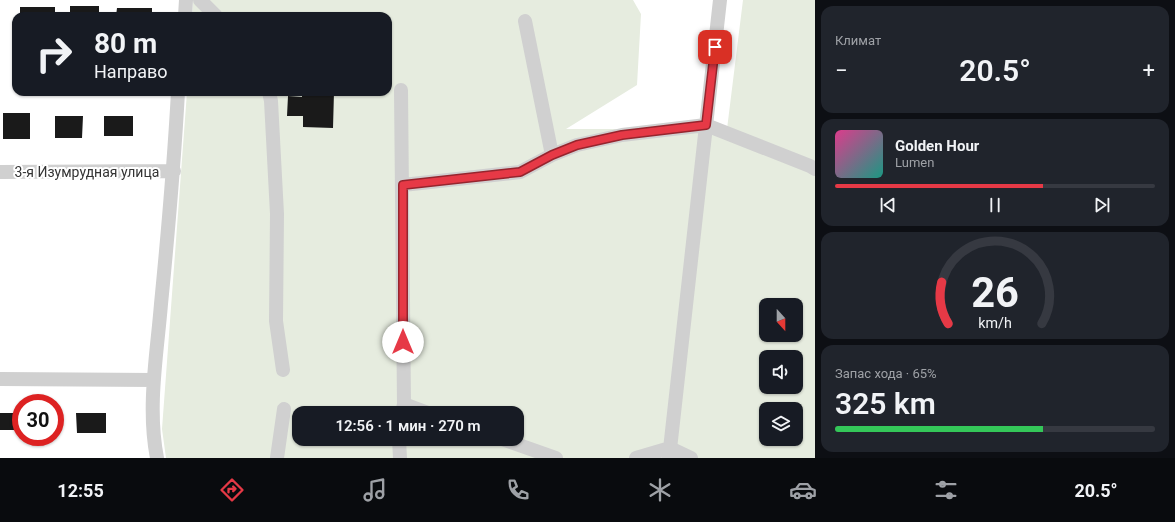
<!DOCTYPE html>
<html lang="ru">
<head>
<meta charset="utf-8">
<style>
  body { margin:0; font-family:Roboto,sans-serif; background:#20242c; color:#f1f3f6; height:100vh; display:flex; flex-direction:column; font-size:15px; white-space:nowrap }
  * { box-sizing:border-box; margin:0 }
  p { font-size:13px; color:#9ea1a6 }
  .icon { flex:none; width:22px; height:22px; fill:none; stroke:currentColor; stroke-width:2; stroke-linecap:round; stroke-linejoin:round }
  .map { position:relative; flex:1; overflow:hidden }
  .panel { display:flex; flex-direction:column; gap:6px; padding:6px; background:#0d0f14; width:360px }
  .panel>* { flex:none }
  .banner { position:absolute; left:12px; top:12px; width:380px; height:84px; border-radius:12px; box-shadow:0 1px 3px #0004; background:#171b24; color:#f1f3f6; overflow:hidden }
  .needle { width:26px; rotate:159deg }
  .tools { position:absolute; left:759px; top:298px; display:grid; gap:8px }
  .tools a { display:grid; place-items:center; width:44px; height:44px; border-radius:8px; background:#171b24; box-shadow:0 1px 3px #0004; font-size:20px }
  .speed { position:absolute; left:12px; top:394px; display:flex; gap:8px; font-size:20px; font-weight:700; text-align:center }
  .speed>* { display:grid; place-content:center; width:52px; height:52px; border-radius:50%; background:#171b24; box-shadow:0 1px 3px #0004; line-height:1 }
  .speed .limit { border:6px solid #d22; background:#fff; color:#111 }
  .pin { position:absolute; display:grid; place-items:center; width:34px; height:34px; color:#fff; margin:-17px; border-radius:8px; box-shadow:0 2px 6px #0006 }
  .me { position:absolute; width:44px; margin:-22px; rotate:0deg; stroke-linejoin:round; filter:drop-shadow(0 0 3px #0008) }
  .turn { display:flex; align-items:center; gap:14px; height:84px; padding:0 16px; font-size:18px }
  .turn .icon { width:52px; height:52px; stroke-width:2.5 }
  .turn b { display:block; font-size:28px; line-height:34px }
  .big { font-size:30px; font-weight:600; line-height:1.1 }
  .panel .card { flex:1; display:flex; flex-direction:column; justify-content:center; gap:6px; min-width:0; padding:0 14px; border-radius:12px; background:#20242c }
  .panel .dial { align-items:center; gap:0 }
  .dial svg { height:104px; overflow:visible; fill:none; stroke:#363941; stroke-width:7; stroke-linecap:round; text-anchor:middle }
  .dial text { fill:#f1f3f6; stroke:none }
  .song { display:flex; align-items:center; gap:12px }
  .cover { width:48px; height:48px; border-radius:6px; background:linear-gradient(135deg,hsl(330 70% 55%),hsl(170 70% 35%)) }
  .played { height:4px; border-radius:2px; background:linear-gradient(90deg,#e63946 65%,#363941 65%) }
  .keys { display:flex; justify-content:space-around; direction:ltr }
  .heat { display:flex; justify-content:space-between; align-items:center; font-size:22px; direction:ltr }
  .charge { height:6px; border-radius:3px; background:linear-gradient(90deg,#34c759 65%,#363941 0) }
  .trip { position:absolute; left:292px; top:406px; width:232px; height:40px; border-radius:12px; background:#171b24; box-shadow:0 1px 3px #0004; font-weight:600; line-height:40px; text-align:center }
  .dock { display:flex; height:64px; justify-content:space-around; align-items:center; background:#090b0e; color:#9ea1a6 }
  .dock .icon { width:28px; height:28px }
  .dock .on { color:#e63946 }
  .dock b { font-size:18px; color:#f1f3f6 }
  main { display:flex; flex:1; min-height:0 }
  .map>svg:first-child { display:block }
  .green { fill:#e6ecdf; fill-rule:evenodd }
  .building { fill:#1a1a1a }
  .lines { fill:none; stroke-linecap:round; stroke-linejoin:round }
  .minor { stroke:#d0d0d0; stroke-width:14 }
  .route-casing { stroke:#96252e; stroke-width:10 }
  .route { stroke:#e63946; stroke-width:7 }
  .labels { text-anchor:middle; stroke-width:4; stroke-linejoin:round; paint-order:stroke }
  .street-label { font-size:14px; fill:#333; stroke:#fff }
</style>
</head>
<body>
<main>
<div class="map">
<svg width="815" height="458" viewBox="0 0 815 458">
  <rect width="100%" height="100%" fill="#fff"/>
  <path class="green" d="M 193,0 L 633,0 L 641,14 L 637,85 L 566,129 L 727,129 L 743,0 L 815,0 L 815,458 L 166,458 L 162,429 L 187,92 L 388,92 L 388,16 L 192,16 ZM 766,305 L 796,305 L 796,335 L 766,335 ZM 766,357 L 796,357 L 796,387 L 766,387 ZM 766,409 L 796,409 L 796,439 L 766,439 ZM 299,413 L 517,413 L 517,439 L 299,439 Z"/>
  <path class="building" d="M 70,6 L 99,6 L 99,16 L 70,16 Z
    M 20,7 L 55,7 L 55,16 L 20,16 Z
    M 117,8 L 152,8 L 152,16 L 116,16 Z
    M 302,92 L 334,92 L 333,128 L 303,127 L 303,116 L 287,116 L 288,96 L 302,97 Z
    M 3,113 L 30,113 L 30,139 L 3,139 Z
    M 55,116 L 83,116 L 82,138 L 55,138 Z
    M 104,116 L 133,116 L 133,136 L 104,136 Z
    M 0,413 L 14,413 L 14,430 L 0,430 Z
    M 76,413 L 106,413 L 106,433 L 77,433 Z"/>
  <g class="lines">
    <path class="minor" d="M 200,0 L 216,16
      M 185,16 L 186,0
      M 525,21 L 552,155
      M 401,90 L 404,404 L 402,413
      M 269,92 L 271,101 L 277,214 L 276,321 L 283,370
      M 0,172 L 174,171
      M 403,185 L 520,172 L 552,155 L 577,145 L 622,135 L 706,125 L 810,166 L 815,169
      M 0,379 L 154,380
      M 404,404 L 428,413
      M 399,439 L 400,458
      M 502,439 L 556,458
      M 157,458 C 147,408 157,354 161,304 C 168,233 174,163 178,92
      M 277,458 L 284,409
      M 636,458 L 670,448 L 691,458
      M 669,458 L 720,0"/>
  </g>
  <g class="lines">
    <defs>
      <path id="route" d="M 403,342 L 403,185 L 520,172 L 552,155 L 577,145 L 622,135 L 706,125 L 715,47"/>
    </defs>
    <use href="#route" class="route-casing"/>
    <use href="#route" class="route"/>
  </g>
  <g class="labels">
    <g class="street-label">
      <text x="87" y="177">3-я Изумрудная улица</text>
    </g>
  </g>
</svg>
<div class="tools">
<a><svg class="needle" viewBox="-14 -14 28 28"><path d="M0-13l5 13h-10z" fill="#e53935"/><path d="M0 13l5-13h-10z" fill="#9ea1a6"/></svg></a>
<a><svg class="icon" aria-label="sound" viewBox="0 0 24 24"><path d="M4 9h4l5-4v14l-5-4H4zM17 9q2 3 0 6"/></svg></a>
<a><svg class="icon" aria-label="layers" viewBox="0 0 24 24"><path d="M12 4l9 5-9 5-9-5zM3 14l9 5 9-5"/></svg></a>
</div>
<div class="speed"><div class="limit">30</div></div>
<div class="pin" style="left:715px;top:47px;background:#d93025"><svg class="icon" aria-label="arrive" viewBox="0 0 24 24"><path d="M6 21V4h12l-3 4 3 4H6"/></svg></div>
<svg class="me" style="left:403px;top:342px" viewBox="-20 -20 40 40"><circle r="19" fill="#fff"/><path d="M0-13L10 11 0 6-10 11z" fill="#e63946"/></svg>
<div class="trip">12:56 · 1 мин · 270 m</div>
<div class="banner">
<div class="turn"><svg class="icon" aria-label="right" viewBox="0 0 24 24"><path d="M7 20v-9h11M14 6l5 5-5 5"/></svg><div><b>80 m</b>Направо</div></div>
</div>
</div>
<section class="panel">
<div class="card"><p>Климат</p>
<div class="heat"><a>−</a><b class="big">20.5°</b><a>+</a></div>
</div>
<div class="card">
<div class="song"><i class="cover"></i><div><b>Golden Hour</b><p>Lumen</p></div></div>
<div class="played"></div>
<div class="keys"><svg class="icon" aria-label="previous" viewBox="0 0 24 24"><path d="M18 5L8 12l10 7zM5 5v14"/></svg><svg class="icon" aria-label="pause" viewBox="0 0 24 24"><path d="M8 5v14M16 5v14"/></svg><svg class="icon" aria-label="next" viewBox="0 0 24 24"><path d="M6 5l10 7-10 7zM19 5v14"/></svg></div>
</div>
<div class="card dial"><svg viewBox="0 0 100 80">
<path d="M14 69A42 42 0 1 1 86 69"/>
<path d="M14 69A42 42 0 0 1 9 37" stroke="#e63946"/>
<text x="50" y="56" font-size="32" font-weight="700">26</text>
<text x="50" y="72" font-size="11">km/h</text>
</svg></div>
<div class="card"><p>Запас хода · 65%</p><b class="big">325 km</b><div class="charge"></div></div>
</section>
</main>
<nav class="dock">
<b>12:55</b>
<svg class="icon on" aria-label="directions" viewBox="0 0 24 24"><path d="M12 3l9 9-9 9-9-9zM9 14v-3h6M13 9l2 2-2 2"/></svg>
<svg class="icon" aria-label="music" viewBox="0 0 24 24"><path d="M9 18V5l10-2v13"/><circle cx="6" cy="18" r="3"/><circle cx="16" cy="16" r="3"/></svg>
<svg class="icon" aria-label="phone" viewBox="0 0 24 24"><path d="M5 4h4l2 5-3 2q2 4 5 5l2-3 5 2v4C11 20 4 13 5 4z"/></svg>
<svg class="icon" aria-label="climate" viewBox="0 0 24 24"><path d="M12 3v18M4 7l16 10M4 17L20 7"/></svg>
<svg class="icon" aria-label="car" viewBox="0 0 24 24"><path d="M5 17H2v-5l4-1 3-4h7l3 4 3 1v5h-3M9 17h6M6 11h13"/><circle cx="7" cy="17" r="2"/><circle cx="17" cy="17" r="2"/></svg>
<svg class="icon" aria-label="filters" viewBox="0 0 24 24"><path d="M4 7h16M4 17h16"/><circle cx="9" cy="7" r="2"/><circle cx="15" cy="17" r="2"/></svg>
<b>20.5°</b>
</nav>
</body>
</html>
